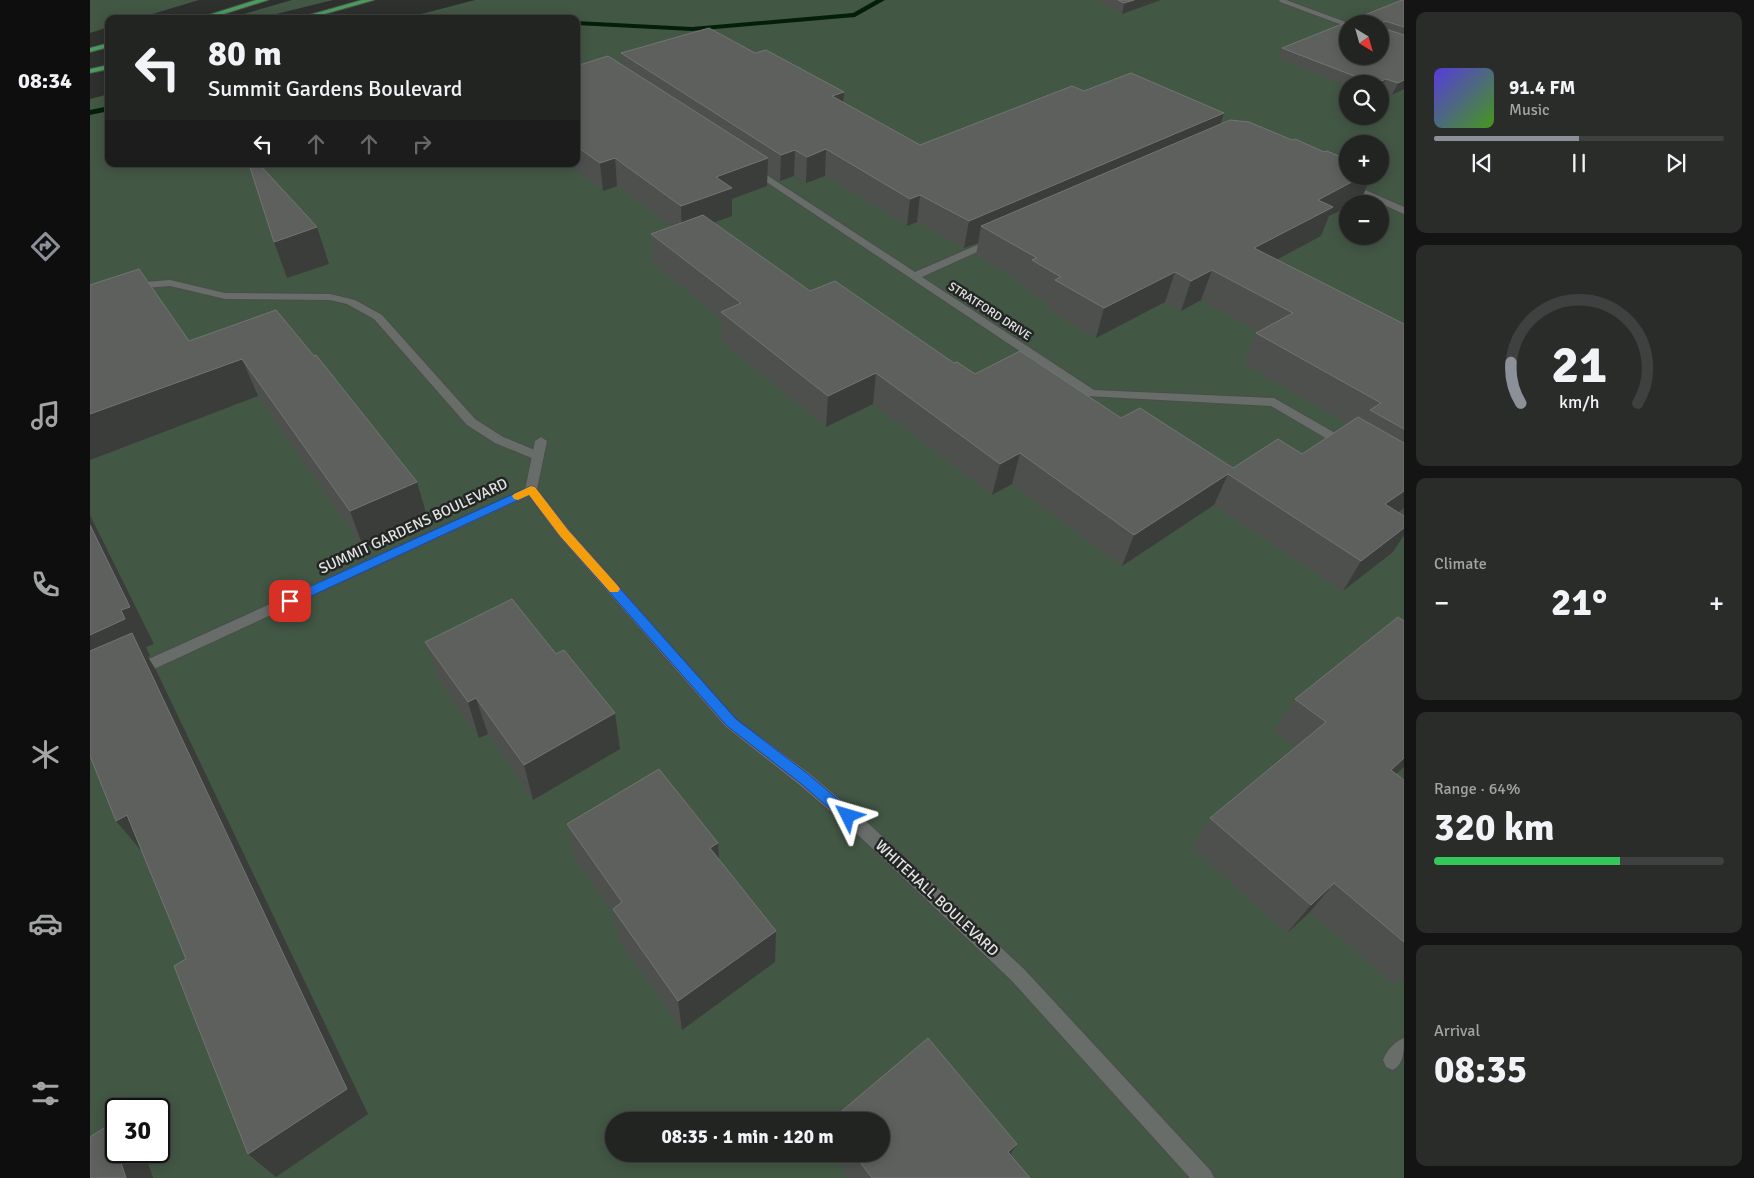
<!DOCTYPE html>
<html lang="en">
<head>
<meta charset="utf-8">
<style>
  body { margin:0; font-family:Signika,sans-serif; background:#2a2c2a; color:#f1f3f6; height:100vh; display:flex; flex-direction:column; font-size:19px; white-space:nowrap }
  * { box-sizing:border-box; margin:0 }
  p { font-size:16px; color:#a2a4a5 }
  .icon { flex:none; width:28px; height:28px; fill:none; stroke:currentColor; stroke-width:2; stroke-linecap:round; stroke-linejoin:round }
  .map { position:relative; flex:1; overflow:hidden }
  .drawer { display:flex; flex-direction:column; gap:12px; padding:12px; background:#131413; width:350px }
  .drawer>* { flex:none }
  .hud { position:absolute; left:15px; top:15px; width:475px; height:152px; border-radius:10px; box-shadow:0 2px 12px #0003,0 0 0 1px #3f4140; background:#222422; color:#f1f3f6; overflow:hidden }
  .needle { width:32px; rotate:143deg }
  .tools { position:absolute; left:1249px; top:15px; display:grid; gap:10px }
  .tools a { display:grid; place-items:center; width:50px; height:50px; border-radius:50%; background:#222422; box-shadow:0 2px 12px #0003,0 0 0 1px #3f4140; font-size:25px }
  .speed { position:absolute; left:15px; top:1098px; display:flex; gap:10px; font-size:25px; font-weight:700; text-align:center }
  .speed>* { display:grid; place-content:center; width:65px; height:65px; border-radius:50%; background:#222422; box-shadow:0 2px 12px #0003,0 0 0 1px #3f4140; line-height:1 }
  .speed .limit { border:2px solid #111; border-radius:8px; background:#fff; color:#111 }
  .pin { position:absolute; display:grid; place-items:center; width:42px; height:42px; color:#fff; margin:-21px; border-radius:10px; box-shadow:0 2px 8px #0006 }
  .me { position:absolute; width:55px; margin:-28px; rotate:310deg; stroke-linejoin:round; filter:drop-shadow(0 0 4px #0008) }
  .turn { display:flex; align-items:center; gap:18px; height:105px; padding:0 20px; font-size:22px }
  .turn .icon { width:65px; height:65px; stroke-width:2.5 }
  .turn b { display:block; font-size:35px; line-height:42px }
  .lanes { display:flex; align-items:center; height:48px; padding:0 20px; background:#0003; justify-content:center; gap:25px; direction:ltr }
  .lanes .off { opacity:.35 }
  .big { font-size:38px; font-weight:700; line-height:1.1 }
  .drawer .card { flex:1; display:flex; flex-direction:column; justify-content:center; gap:8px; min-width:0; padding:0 18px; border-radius:10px; background:#2a2c2a }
  .drawer .dial { align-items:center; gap:0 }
  .dial svg { height:130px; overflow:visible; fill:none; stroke:#3f4140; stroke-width:7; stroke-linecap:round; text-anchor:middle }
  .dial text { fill:#f1f3f6; stroke:none }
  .song { display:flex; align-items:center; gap:15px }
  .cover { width:60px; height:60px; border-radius:8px; background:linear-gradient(135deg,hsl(250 70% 55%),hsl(100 70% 35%)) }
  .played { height:5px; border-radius:2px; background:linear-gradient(90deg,#8c9099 50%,#3f4140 50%) }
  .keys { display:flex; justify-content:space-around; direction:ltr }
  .heat { display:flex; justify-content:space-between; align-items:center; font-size:28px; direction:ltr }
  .charge { height:8px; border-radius:4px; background:linear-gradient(90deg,#34c759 64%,#3f4140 0) }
  .trip { position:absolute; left:515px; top:1112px; width:285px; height:50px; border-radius:25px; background:#222422; box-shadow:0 2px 12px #0003,0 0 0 1px #3f4140; font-weight:700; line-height:50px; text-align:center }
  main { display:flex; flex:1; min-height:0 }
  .tabs { display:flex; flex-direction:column; width:90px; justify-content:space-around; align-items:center; background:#0e0e0e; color:#a2a4a5 }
  .tabs .icon { width:35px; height:35px }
  .tabs .on { color:#8c9099 }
  .tabs b { font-size:22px; color:#f1f3f6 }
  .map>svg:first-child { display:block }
  .green { fill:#435745; fill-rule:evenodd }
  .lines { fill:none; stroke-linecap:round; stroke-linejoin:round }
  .stream { fill:#041f09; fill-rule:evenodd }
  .service-casing { stroke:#4b4d4b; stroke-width:2 }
  .minor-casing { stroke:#4b4d4b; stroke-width:2 }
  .primary-casing { stroke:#4b4d4b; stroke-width:2 }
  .service { fill:#696d69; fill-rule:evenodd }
  .minor { fill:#696d69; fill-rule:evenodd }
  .primary { fill:#4b9b5f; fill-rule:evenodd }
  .wall { fill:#4d504d; fill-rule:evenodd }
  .shaded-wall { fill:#3a3d3a }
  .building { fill:#5d605d; stroke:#727572; fill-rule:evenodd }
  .route { fill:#1a73e8; stroke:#114b97 }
  .slow { fill:#f59e0b }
  .labels { text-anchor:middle; stroke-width:5; stroke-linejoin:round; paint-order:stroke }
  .far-street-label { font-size:12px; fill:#e3e5e3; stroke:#232624 }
  .street-label { font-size:15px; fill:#e3e5e3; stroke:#232624 }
</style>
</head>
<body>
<main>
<nav class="tabs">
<b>08:34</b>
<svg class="icon on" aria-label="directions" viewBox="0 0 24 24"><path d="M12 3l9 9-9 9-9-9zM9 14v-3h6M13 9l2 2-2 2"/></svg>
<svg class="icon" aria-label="music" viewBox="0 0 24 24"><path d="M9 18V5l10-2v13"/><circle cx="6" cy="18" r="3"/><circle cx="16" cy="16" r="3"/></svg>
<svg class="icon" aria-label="phone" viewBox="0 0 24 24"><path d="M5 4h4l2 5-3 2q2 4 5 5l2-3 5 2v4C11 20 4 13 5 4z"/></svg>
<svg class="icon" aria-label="climate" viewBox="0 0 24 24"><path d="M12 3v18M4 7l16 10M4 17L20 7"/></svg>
<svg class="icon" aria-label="car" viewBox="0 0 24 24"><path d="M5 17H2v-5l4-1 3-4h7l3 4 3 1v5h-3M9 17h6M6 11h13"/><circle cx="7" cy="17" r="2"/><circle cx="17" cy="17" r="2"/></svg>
<svg class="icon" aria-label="filters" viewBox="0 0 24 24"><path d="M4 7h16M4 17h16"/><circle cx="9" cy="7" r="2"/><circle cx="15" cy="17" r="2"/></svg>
</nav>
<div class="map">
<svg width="1314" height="1178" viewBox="0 0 1314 1178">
  <rect width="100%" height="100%" fill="#2d302d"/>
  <path class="green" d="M 0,0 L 109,0 L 46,19 L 19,19 L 19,27 L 0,33 Z
    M 202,0 L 243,0 L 166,19 L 137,19 Z
    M 385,0 L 1314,0 L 1314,1178 L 0,1178 L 0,99 L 19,94 L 19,164 L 486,164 L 486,19 L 312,19 ZM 1258,24 L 1290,24 L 1290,56 L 1258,56 ZM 1258,84 L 1290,84 L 1290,116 L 1258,116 ZM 1258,144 L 1290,144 L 1290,176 L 1258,176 ZM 1258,204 L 1290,204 L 1290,236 L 1258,236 ZM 26,1109 L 69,1109 L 69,1151 L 26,1151 ZM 524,1121 L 791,1121 L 791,1154 L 524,1154 Z"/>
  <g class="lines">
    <path class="stream" d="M 786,0 L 795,0 L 765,17 L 602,31 L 486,25 L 486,21 L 602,27 L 763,13 Z
      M 19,106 L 19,111 L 0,115 L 0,110 Z"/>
    <defs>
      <path id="service" d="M 663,166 L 825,272 L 901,239 L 907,239 L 907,243 L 832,277 L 1004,390 L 1184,398 L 1259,441 L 1261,444 L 1255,448 L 1251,447 L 1181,406 L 997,396 L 660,171 L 660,167 Z
        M 1257,182 L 1314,207 L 1314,214 L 1254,187 L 1252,185 Z
        M 80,280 L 135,293 L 240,294 L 265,300 L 292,315 L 385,419 L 413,437 L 452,453 L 454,456 L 452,459 L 444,459 L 405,443 L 377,425 L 284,319 L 257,304 L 240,300 L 135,299 L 80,286 L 41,289 L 36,286 L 41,283 Z
        M 441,486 L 447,490 L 445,493 L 51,675 L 46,677 L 41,675 L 39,671 L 41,667 Z
        M 1314,1038 C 1314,1051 1314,1064 1303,1070 L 1296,1067 L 1293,1060 C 1297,1050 1304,1042 1314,1038 Z"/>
      <path id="minor" d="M 1189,0 L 1196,0 L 1261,24 L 1255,26 L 1190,2 Z
        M 451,437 L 457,441 L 447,489 L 479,530 L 646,719 L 719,773 L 779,824 L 934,969 L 1121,1171 L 1124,1178 L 1100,1178 L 922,981 L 767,834 L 707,783 L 636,727 L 469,536 L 437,493 L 435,490 L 445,441 Z"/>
      <path id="primary" d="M 166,0 L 178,0 L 118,19 L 106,19 Z
        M 272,0 L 284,0 L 217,19 L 205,19 Z
        M 19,43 L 19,47 L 0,52 L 0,48 Z
        M 19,65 L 19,69 L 0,73 L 0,69 Z"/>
    </defs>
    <use href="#service" class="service-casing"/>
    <use href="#minor" class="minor-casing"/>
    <use href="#primary" class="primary-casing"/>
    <use href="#service" class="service"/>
    <use href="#minor" class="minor"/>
    <use href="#primary" class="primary"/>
  </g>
  <path class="wall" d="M 1007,0 L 1071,0 L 1032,14 Z
    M 1314,0 L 1314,89 L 1302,95 L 1291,90 L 1290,84 L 1258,84 L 1258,87 L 1188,59 L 1192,48 Z
    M 531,53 L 665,53 L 754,92 L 753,102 L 830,145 L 994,91 L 1134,113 L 1131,124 L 1258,176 L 1281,176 L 1271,200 L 1258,204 L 1258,207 L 1239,216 L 1231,236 L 1187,260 L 1314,324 L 1314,508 L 1308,512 L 1303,552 L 1253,591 L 1124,505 L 1032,566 L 922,484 L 902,495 L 783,404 L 736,427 L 632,342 L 631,318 L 563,264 L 561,234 L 582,227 L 527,186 L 513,191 L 477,164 L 486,164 L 486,66 L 532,66 ZM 677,173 L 690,181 L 704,176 L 716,183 L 735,176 L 817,226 L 827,222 L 874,248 L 888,243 L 886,255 L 936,286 L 935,290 L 959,305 L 958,310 L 1006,338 L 1075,302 L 1091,311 L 1111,300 L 1169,332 L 1166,333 L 1154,364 L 1258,424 L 1212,454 L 1143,468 L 1031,418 L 885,374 L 720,291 L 624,222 L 642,216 L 642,199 L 677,186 Z
    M 0,285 L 99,341 L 224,356 L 327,482 L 338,520 L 274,549 L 168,396 L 0,460 Z
    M 1314,621 L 1314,767 L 1306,774 L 1314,780 L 1314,977 L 1305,985 L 1220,912 L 1197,933 L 1102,848 L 1120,818 L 1206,747 L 1184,731 L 1205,699 Z
    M 335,642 L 466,654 L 525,713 L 530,749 L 443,800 L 398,734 L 389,738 L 348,679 Z
    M 477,824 L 628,843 L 629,860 L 685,962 L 592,1030 L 529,940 L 523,913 L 485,858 Z
    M 927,1144 L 920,1155 L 940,1178 L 759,1178 L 742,1154 L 791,1154 Z"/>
  <path class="shaded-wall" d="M 1044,0 L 1071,0 L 1032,14 L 1034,3 Z
    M 1296,79 L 1291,90 L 1290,91 L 1290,84 L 1285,84 Z
    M 1314,80 L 1314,89 L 1302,95 L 1308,83 Z
    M 754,92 L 752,118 L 742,96 Z
    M 1134,113 L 1126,139 L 891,226 L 888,243 L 874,248 L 879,221 Z
    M 736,149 L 735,176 L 716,183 L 717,157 Z
    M 705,150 L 704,176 L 690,181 L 691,155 Z
    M 525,158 L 527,186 L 513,191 L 510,163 Z
    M 678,158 L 677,186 L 642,199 L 642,216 L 592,234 L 591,206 L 626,177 Z
    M 1273,176 L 1281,176 L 1271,200 L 1263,204 L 1258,204 L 1258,207 L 1239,216 L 1231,236 L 1152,278 L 1164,248 L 1228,200 Z
    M 830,195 L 827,222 L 817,226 L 820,199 Z
    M 227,227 L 239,264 L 197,278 L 184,242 Z
    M 1122,270 L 1111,300 L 1091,311 L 1101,281 Z
    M 1085,272 L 1075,302 L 1006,338 L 1014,308 Z
    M 152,359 L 168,396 L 0,460 L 0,414 Z
    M 786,373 L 783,404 L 736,427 L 738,396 Z
    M 930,453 L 922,484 L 902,495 L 910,464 Z
    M 1138,474 L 1124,505 L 1032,566 L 1044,535 Z
    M 327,482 L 338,520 L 274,549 L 260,511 Z
    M 1314,491 L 1314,508 L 1277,535 L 1295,504 Z
    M 0,515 L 64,644 L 56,647 L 60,656 L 58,657 L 66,670 L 278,1114 L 186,1177 L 158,1154 L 257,1089 L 0,683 L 0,635 L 31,610 L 0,525 Z
    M 1314,528 L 1314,535 L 1303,552 L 1253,591 L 1271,561 Z
    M 386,698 L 398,734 L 389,738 L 378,702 Z
    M 525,713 L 530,749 L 443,800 L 434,765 Z
    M 1314,758 L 1314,767 L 1276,801 L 1301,770 Z
    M 37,815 L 54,854 L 26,821 Z
    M 628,843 L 630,876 L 620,848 Z
    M 1244,883 L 1220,912 L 1197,933 L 1221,905 Z
    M 686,931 L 685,962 L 592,1030 L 588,1001 Z
    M 19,1125 L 26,1130 L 26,1148 Z
    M 927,1144 L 912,1167 L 918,1152 Z
    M 27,1151 L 54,1151 L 63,1178 L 36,1178 Z"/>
  <path class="building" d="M 1028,0 L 1044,0 L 1034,3 Z
    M 1312,0 L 1314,0 L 1314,27 L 1295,21 L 1293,23 L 1293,28 L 1314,35 L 1314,80 L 1308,83 L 1296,79 L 1285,84 L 1192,48 ZM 1258,24 L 1290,24 L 1290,56 L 1258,56 Z
    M 619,28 L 665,53 L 676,50 L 754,92 L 742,96 L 830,145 L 982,86 L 994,91 L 1041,73 L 1134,113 L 879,221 L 830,195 L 820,199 L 736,149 L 717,157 L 705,150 L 691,155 L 531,53 Z
    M 518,56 L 678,158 L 626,177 L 642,188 L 591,206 L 525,158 L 510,163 L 486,146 L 486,66 Z
    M 1140,120 L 1159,122 L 1202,140 L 1205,139 L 1234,152 L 1237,151 L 1258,160 L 1258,176 L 1273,176 L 1228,200 L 1243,207 L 1164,248 L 1314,324 L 1314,429 L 1280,410 L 1291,403 L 1166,333 L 1203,313 L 1122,270 L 1101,281 L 1085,272 L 1014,308 L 965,280 L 971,277 L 942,260 L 947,258 L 891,226 Z
    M 159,164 L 169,164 L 227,227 L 184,242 Z
    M 613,215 L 720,291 L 745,281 L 864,363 L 867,362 L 885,374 L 930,351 L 1031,418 L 1050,408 L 1143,468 L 1188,439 L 1212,454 L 1268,417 L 1314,443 L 1314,491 L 1295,504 L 1314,516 L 1314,528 L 1271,561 L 1138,474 L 1044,535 L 930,453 L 910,464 L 786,373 L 738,396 L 631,312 L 651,303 L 561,234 Z
    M 49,269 L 99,341 L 186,310 L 224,356 L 226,355 L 327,482 L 260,511 L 152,359 L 0,414 L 0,285 Z
    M 0,525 L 40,607 L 31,610 L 35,619 L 0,635 Z
    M 422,599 L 466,654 L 474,650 L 525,713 L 434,765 L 386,698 L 378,702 L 335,642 Z
    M 1308,617 L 1314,621 L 1314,758 L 1301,770 L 1314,780 L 1314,942 L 1244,883 L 1221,905 L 1120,818 L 1236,722 L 1205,699 Z
    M 42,633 L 257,1089 L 158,1154 L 84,966 L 96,959 L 37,815 L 26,821 L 0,756 L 0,651 Z
    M 569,769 L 628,843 L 620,848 L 686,931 L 588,1001 L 523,909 L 532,902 L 477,824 Z
    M 838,1038 L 927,1144 L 918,1152 L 940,1178 L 782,1178 L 764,1154 L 791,1154 L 791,1121 L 740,1121 Z
    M 19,1125 L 26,1148 L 26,1151 L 27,1151 L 36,1178 L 0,1178 L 0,1137 Z"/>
  <path class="route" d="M 441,486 L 445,487 L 478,530 L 646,719 L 718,774 L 763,812 L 765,816 L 763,820 L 758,822 L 753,820 L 709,782 L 637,726 L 470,536 L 439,495 L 204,604 L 200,605 L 194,601 L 195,598 Z"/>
  <path class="slow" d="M 441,486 L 445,487 L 478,530 L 528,586 L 530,589 L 528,592 L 520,592 L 470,536 L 439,495 L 428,500 L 424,499 L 422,496 L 424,494 Z"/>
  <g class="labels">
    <g class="far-street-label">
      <text transform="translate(900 311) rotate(33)" y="4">STRATFORD DRIVE</text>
    </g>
    <g class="street-label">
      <text transform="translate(323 526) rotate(-25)" y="5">SUMMIT GARDENS BOULEVARD</text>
      <text transform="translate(847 898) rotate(43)" y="5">WHITEHALL BOULEVARD</text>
    </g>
  </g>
</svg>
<div class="tools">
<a><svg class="needle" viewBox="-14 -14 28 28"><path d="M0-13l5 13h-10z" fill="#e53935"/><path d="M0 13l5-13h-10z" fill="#a2a4a5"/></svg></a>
<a><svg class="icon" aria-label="search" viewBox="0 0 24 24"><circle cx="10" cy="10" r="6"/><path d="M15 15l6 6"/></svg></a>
<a>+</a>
<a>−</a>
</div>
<div class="speed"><div class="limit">30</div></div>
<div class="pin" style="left:200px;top:601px;background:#d93025"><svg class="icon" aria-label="arrive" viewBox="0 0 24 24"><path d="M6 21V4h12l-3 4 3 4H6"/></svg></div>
<svg class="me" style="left:758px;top:816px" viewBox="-20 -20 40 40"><path d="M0-17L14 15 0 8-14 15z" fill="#1a73e8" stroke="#fff" stroke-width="4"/></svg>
<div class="trip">08:35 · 1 min · 120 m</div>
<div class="hud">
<div class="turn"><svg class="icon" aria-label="left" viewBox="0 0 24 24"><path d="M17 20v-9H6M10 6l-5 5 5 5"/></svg><div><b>80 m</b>Summit Gardens Boulevard</div></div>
<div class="lanes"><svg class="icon" aria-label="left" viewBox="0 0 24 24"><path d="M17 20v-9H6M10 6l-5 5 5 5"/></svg><svg class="icon off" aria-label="ahead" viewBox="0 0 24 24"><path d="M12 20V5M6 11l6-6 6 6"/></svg><svg class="icon off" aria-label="ahead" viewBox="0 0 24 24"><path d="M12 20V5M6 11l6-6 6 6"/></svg><svg class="icon off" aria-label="right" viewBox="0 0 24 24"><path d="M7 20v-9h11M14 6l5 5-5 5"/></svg></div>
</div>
</div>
<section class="drawer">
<div class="card">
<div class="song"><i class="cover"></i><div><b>91.4 FM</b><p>Music</p></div></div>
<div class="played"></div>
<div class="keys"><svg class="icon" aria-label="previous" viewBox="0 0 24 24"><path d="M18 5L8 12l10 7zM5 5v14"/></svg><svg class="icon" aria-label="pause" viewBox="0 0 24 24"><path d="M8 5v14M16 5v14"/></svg><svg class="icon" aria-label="next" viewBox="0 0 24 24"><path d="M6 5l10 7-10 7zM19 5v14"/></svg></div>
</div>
<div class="card dial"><svg viewBox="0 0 100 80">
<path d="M14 69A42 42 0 1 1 86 69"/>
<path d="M14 69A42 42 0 0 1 8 44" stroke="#8c9099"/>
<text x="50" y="56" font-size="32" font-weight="700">21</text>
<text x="50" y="72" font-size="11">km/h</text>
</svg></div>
<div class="card"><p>Climate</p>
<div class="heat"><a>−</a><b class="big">21°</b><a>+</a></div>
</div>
<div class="card"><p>Range · 64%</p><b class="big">320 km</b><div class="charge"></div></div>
<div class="card"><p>Arrival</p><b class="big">08:35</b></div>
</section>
</main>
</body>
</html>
